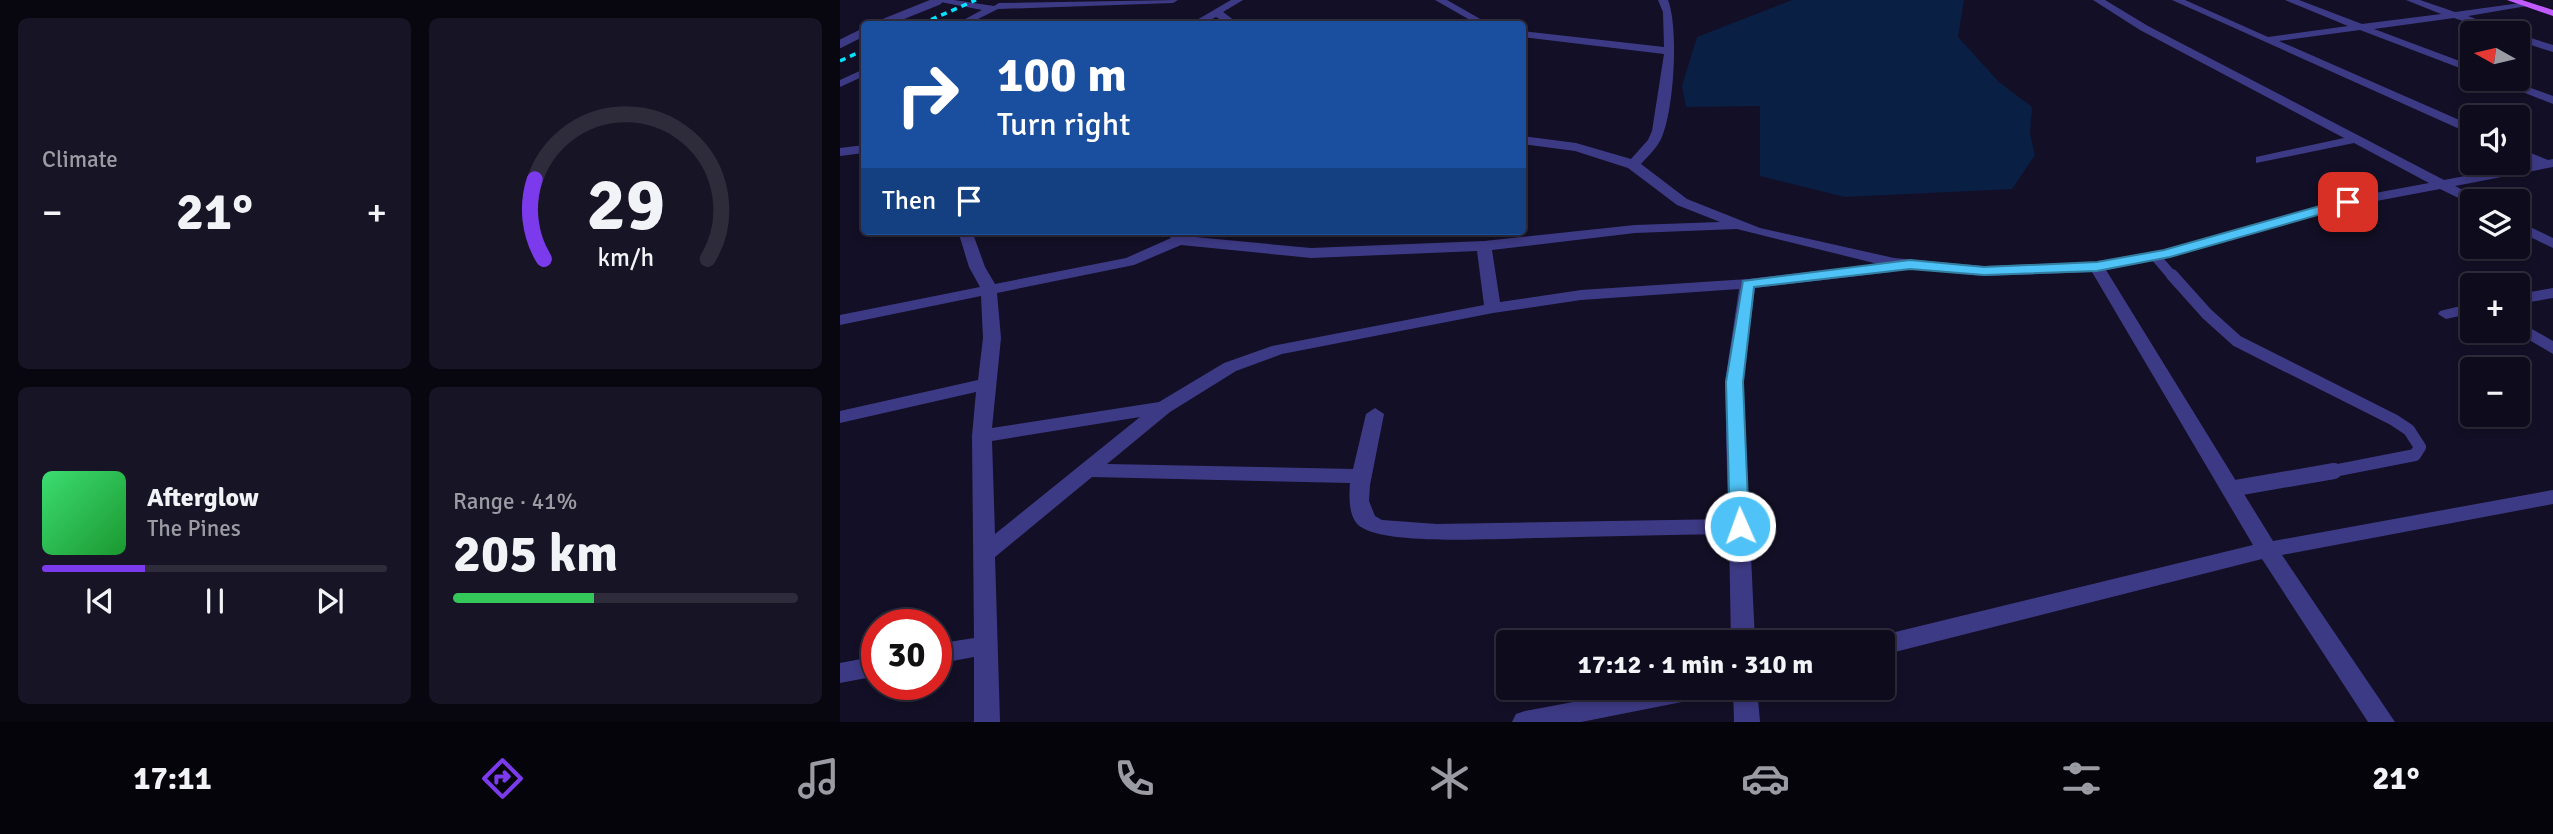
<!DOCTYPE html>
<html lang="en">
<head>
<meta charset="utf-8">
<style>
  body { margin:0; font-family:Signika,sans-serif; background:#171425; color:#f1f3f6; height:100vh; display:flex; flex-direction:column; font-size:26px; white-space:nowrap }
  * { box-sizing:border-box; margin:0 }
  p { font-size:23px; color:#9b9ba3 }
  .icon { flex:none; width:38px; height:38px; fill:none; stroke:currentColor; stroke-width:2; stroke-linecap:round; stroke-linejoin:round }
  .map { position:relative; flex:1; overflow:hidden }
  .sheet { display:flex; flex-direction:column; gap:18px; padding:18px; background:#08060f; width:840px }
  .sheet>* { flex:none }
  .top-card { position:absolute; left:21px; top:21px; width:665px; height:214px; border-radius:7px; box-shadow:0 4px 10px #0003,0 0 0 2px #2e2b3b; background:#1a4fa0; color:#fff; overflow:hidden }
  .needle { width:46px; rotate:278deg }
  .controls { position:absolute; left:1620px; top:21px; display:grid; gap:14px }
  .controls a { display:grid; place-items:center; width:70px; height:70px; border-radius:7px; background:#0e0b1c; box-shadow:0 4px 10px #0003,0 0 0 2px #2e2b3b; font-size:35px }
  .speed { position:absolute; left:21px; top:609px; display:flex; gap:14px; font-size:35px; font-weight:700; text-align:center }
  .speed>* { display:grid; place-content:center; width:91px; height:91px; border-radius:50%; background:#0e0b1c; box-shadow:0 4px 10px #0003,0 0 0 2px #2e2b3b; line-height:1 }
  .speed .limit { border:10px solid #d22; background:#fff; color:#111 }
  .pin { position:absolute; display:grid; place-items:center; width:60px; height:60px; color:#fff; margin:-30px; border-radius:14px; box-shadow:0 4px 10px #0006 }
  .me { position:absolute; width:77px; margin:-38px; rotate:358deg; stroke-linejoin:round; filter:drop-shadow(0 0 5px #0008) }
  .turn { display:flex; align-items:center; gap:24px; height:147px; padding:0 21px; font-size:32px }
  .turn .icon { width:91px; height:91px; stroke-width:2.5 }
  .turn b { display:block; font-size:49px; line-height:60px }
  .then { display:flex; align-items:center; height:66px; padding:0 21px; background:#0003; gap:14px; font-size:26px }
  .big { font-size:52px; font-weight:800; line-height:1.1 }
  .sheet .widget { flex:1; display:flex; flex-direction:column; justify-content:center; gap:10px; min-width:0; padding:0 24px; border-radius:10px; background:#171425 }
  .sheet .dial { align-items:center; gap:0 }
  .dial svg { height:182px; overflow:visible; fill:none; stroke:#2e2b3b; stroke-width:7; stroke-linecap:round; text-anchor:middle }
  .dial text { fill:#f1f3f6; stroke:none }
  .song { display:flex; align-items:center; gap:21px }
  .cover { width:84px; height:84px; border-radius:10px; background:linear-gradient(135deg,hsl(140 70% 55%),hsl(130 70% 35%)) }
  .played { height:7px; border-radius:4px; background:linear-gradient(90deg,#7c3aed 30%,#2e2b3b 30%) }
  .keys { display:flex; justify-content:space-around; direction:ltr }
  .heat { display:flex; justify-content:space-between; align-items:center; font-size:38px; direction:ltr }
  .charge { height:10px; border-radius:5px; background:linear-gradient(90deg,#34c759 41%,#2e2b3b 0) }
  .sheet .tiles { flex:1; display:grid; gap:18px; grid-template-columns:repeat(2,1fr) }
  .trip { position:absolute; left:656px; top:630px; width:399px; height:70px; border-radius:7px; background:#0e0b1c; box-shadow:0 4px 10px #0003,0 0 0 2px #2e2b3b; font-weight:800; line-height:70px; text-align:center }
  .dock { display:flex; height:112px; justify-content:space-around; align-items:center; background:#06040b; color:#9b9ba3 }
  .dock .icon { width:49px; height:49px }
  .dock .current { color:#7c3aed }
  .dock b { font-size:32px; color:#f1f3f6 }
  main { display:flex; flex:1; min-height:0 }
  .map>svg:first-child { display:block }
  .water { fill:#0a1f44 }
  .lines { fill:none; stroke-linecap:round; stroke-linejoin:round }
  .lane-far3 { stroke:#3d3a85; stroke-width:8 }
  .lane-far2 { stroke:#3d3a85; stroke-width:10 }
  .lane-far1 { stroke:#3d3a85; stroke-width:12 }
  .lane { stroke:#3d3a85; stroke-width:16 }
  .street { fill:#3d3a85; fill-rule:evenodd }
  .primary { fill:#c25bff; fill-rule:evenodd }
  .rail { stroke:#00e5ff; stroke-width:3.5; stroke-dasharray:6 5; stroke-linecap:butt }
  .route { fill:#4fc3f7; stroke:#337fa1; stroke-width:2 }
</style>
</head>
<body>
<main>
<section class="sheet">
<div class="tiles">
<div class="widget"><p>Climate</p>
<div class="heat"><a>−</a><b class="big">21°</b><a>+</a></div>
</div>
<div class="widget dial"><svg viewBox="0 0 100 80">
<path d="M14 69A42 42 0 1 1 86 69"/>
<path d="M14 69A42 42 0 0 1 10 34" stroke="#7c3aed"/>
<text x="50" y="56" font-size="32" font-weight="700">29</text>
<text x="50" y="72" font-size="11">km/h</text>
</svg></div>
<div class="widget">
<div class="song"><i class="cover"></i><div><b>Afterglow</b><p>The Pines</p></div></div>
<div class="played"></div>
<div class="keys"><svg class="icon" aria-label="previous" viewBox="0 0 24 24"><path d="M18 5L8 12l10 7zM5 5v14"/></svg><svg class="icon" aria-label="pause" viewBox="0 0 24 24"><path d="M8 5v14M16 5v14"/></svg><svg class="icon" aria-label="next" viewBox="0 0 24 24"><path d="M6 5l10 7-10 7zM19 5v14"/></svg></div>
</div>
<div class="widget"><p>Range · 41%</p><b class="big">205 km</b><div class="charge"></div></div>
</div>
</section>
<div class="map">
<svg width="1713" height="722" viewBox="0 0 1713 722">
  <rect width="100%" height="100%" fill="#130f26"/>
  <path class="water" d="M 952,0 L 1124,0 L 1118,37 L 1159,82 L 1192,107 L 1190,134 L 1195,155 L 1172,189 L 1005,197 L 920,176 L 920,106 L 846,107 L 842,86 L 857,37 Z"/>
  <g class="lines">
    <path class="lane-far3" d="M 41,24 L 98,1
      M 0,44 L 24,32"/>
    <path class="lane-far2" d="M 1315,256 L 1333,277"/>
    <path class="lane-far1" d="M 1332,275 L 1367,314 L 1397,341 L 1554,420 L 1569,430 L 1580,447 L 1575,455 L 1483,473"/>
    <path class="lane" d="M 1390,489 L 1494,471"/>
    <path class="street" d="M 90,0 L 114,0 L 154,6 L 159,3 L 338,0 L 333,3 L 158,9 L 128,24 L 116,24 L 142,10 Z
      M 391,0 L 403,0 L 383,12 L 399,24 L 388,24 L 376,17 L 362,24 L 350,24 Z
      M 595,0 L 607,0 L 649,24 L 637,24 Z
      M 818,0 L 828,0 C 839,28 834,112 821,139 C 817,148 807,157 801,164 L 847,199 L 920,228 L 1054,258 L 1144,266 L 1257,262 L 1323,250 L 1508,198 L 1589,183 L 1514,143 L 1416,163 L 1416,157 L 1504,138 L 1300,30 L 1253,0 L 1265,0 L 1308,26 L 1604,180 L 1693,163 L 1678,157 L 1678,148 L 1708,160 L 1713,159 L 1713,167 L 1615,186 L 1639,198 L 1641,201 L 1633,201 L 1633,205 L 1600,189 L 1510,206 L 1330,257 L 1266,270 L 1433,541 L 1713,490 L 1713,504 L 1442,555 L 1555,722 L 1528,722 L 1422,559 L 1043,655 L 1043,642 L 1033,642 L 1035,638 L 1043,635 L 1413,545 L 1252,272 L 1144,276 L 1058,268 L 1051,272 L 915,288 L 903,382 L 915,642 L 891,642 L 889,534 C 826,535 764,536 701,538 C 664,538 548,546 521,527 C 508,519 509,496 510,483 L 252,477 L 155,557 L 160,722 L 134,722 L 134,657 L 96,664 L 96,644 L 134,638 L 132,436 L 136,392 L 0,423 L 0,411 L 138,380 L 143,338 L 141,296 L 0,325 L 0,315 L 140,287 L 129,267 L 118,231 L 132,231 L 145,267 L 155,284 L 286,258 L 331,238 L 326,231 L 340,231 L 344,236 L 471,248 L 644,241 L 795,225 L 880,222 L 837,205 L 788,168 L 735,151 L 682,144 L 682,136 L 736,143 L 791,159 L 808,140 L 812,131 L 824,54 L 682,37 L 682,31 L 824,47 L 823,12 ZM 897,229 L 1038,264 L 908,279 L 741,290 L 660,302 L 652,250 L 795,233 ZM 341,245 L 471,258 L 637,251 L 644,305 L 432,346 L 384,363 L 319,402 L 152,428 L 161,338 L 157,293 L 294,265 ZM 899,289 L 885,382 L 888,519 L 597,524 L 542,520 L 535,516 L 529,501 L 530,485 L 544,414 L 535,408 L 526,414 L 513,469 L 267,464 L 330,412 L 396,371 L 442,354 L 653,313 L 741,300 ZM 300,417 L 155,534 L 152,441 Z
      M 1332,0 L 1345,0 L 1428,37 L 1508,26 L 1445,0 L 1459,0 L 1522,24 L 1601,14 L 1566,0 L 1580,0 L 1615,12 L 1688,2 L 1693,5 L 1628,16 L 1672,33 L 1658,33 L 1614,18 L 1534,29 L 1633,66 L 1633,73 L 1520,30 L 1439,41 L 1633,126 L 1633,135 Z
      M 1678,34 L 1713,45 L 1713,52 L 1678,41 Z
      M 24,69 L 24,76 L 0,87 L 0,80 Z
      M 1650,79 L 1666,79 L 1713,96 L 1713,104 Z
      M 24,145 L 24,153 L 0,156 L 0,148 Z
      M 1678,221 L 1713,238 L 1713,248 L 1678,231 Z
      M 1713,288 L 1713,298 L 1678,304 L 1678,294 Z
      M 1633,303 L 1633,313 L 1606,319 L 1598,314 L 1600,311 Z
      M 1678,321 L 1713,341 L 1713,354 L 1674,331 L 1678,331 Z
      M 37,656 L 37,676 L 0,683 L 0,663 Z
      M 808,688 L 874,688 L 871,695 L 862,698 L 741,722 L 672,722 L 676,714 L 685,711 Z
      M 893,688 L 917,688 L 920,722 L 894,722 Z"/>
    <path class="primary" d="M 1667,0 L 1682,0 L 1713,10 L 1713,16 Z"/>
    <path class="rail" d="M 81,24 L 136,0
      M 0,61 L 24,50"/>
  </g>
  <path class="route" d="M 1508,198 L 1515,202 L 1513,205 L 1330,257 L 1257,271 L 1144,275 L 1070,269 L 914,287 L 903,382 L 909,526 L 906,531 L 893,531 L 890,526 L 886,382 L 903,281 L 1070,260 L 1144,267 L 1257,262 L 1324,250 Z"/>
</svg>
<div class="controls">
<a><svg class="needle" viewBox="-14 -14 28 28"><path d="M0-13l5 13h-10z" fill="#e53935"/><path d="M0 13l5-13h-10z" fill="#9b9ba3"/></svg></a>
<a><svg class="icon" aria-label="sound" viewBox="0 0 24 24"><path d="M4 9h4l5-4v14l-5-4H4zM17 9q2 3 0 6"/></svg></a>
<a><svg class="icon" aria-label="layers" viewBox="0 0 24 24"><path d="M12 4l9 5-9 5-9-5zM3 14l9 5 9-5"/></svg></a>
<a>+</a>
<a>−</a>
</div>
<div class="speed"><div class="limit">30</div></div>
<div class="pin" style="left:1508px;top:202px;background:#d93025"><svg class="icon" aria-label="arrive" viewBox="0 0 24 24"><path d="M6 21V4h12l-3 4 3 4H6"/></svg></div>
<svg class="me" style="left:900px;top:526px" viewBox="-20 -20 40 40"><circle r="17" fill="#4fc3f7" stroke="#fff" stroke-width="3"/><path d="M0-11L8 9 0 5-8 9z" fill="#fff"/></svg>
<div class="trip">17:12 · 1 min · 310 m</div>
<div class="top-card">
<div class="turn"><svg class="icon" aria-label="right" viewBox="0 0 24 24"><path d="M7 20v-9h11M14 6l5 5-5 5"/></svg><div><b>100 m</b>Turn right</div></div>
<div class="then">Then<svg class="icon" aria-label="arrive" viewBox="0 0 24 24"><path d="M6 21V4h12l-3 4 3 4H6"/></svg></div>
</div>
</div>
</main>
<nav class="dock">
<b>17:11</b>
<svg class="icon current" aria-label="directions" viewBox="0 0 24 24"><path d="M12 3l9 9-9 9-9-9zM9 14v-3h6M13 9l2 2-2 2"/></svg>
<svg class="icon" aria-label="music" viewBox="0 0 24 24"><path d="M9 18V5l10-2v13"/><circle cx="6" cy="18" r="3"/><circle cx="16" cy="16" r="3"/></svg>
<svg class="icon" aria-label="phone" viewBox="0 0 24 24"><path d="M5 4h4l2 5-3 2q2 4 5 5l2-3 5 2v4C11 20 4 13 5 4z"/></svg>
<svg class="icon" aria-label="climate" viewBox="0 0 24 24"><path d="M12 3v18M4 7l16 10M4 17L20 7"/></svg>
<svg class="icon" aria-label="car" viewBox="0 0 24 24"><path d="M5 17H2v-5l4-1 3-4h7l3 4 3 1v5h-3M9 17h6M6 11h13"/><circle cx="7" cy="17" r="2"/><circle cx="17" cy="17" r="2"/></svg>
<svg class="icon" aria-label="filters" viewBox="0 0 24 24"><path d="M4 7h16M4 17h16"/><circle cx="9" cy="7" r="2"/><circle cx="15" cy="17" r="2"/></svg>
<b>21°</b>
</nav>
</body>
</html>
